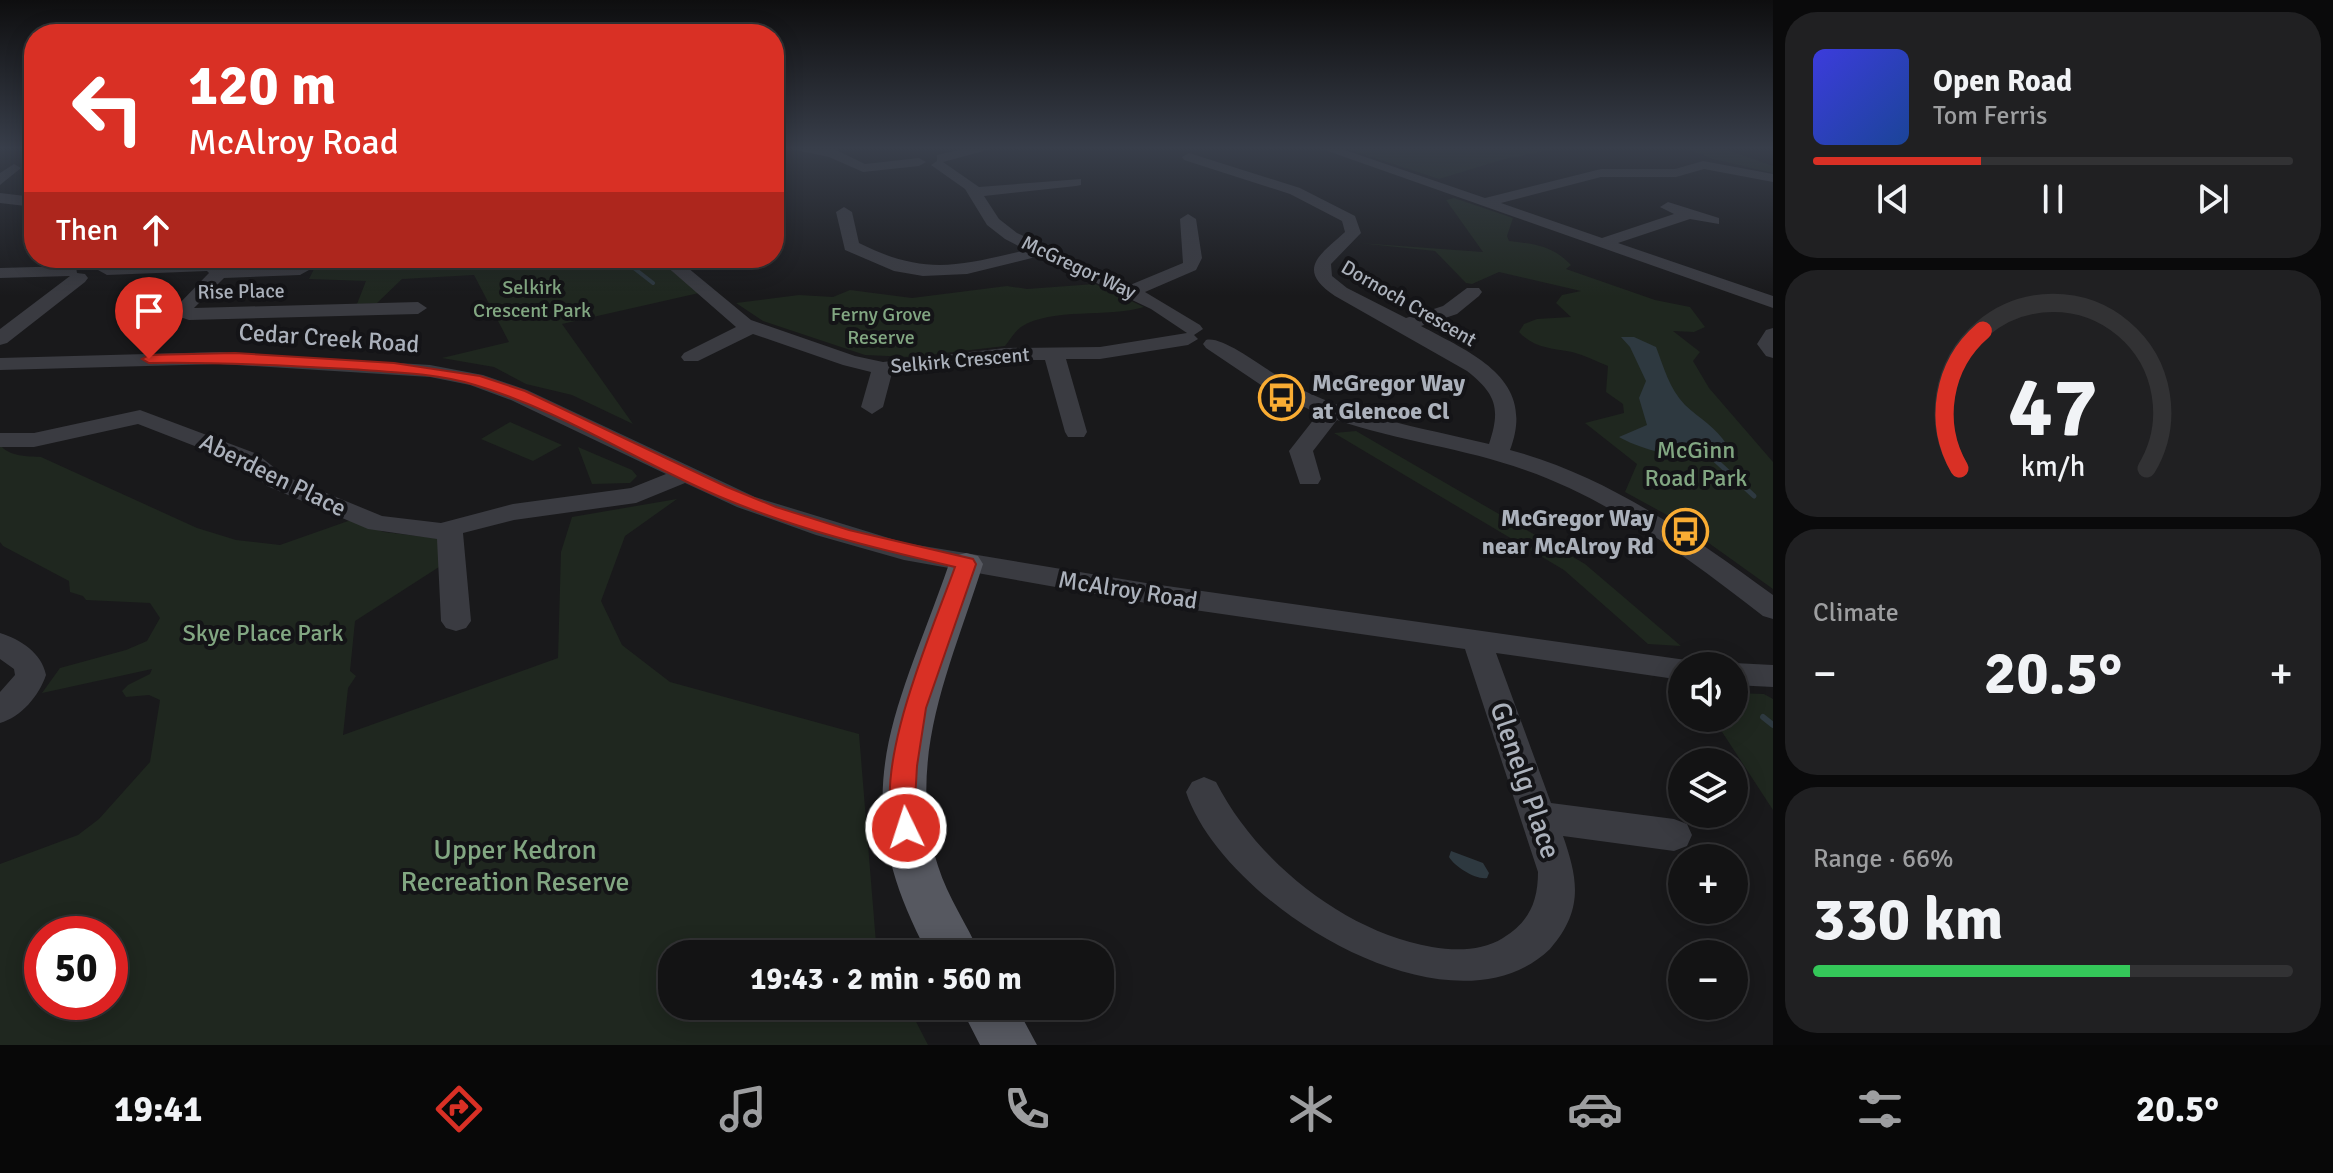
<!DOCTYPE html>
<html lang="en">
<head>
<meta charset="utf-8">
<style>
  body { margin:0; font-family:Signika,sans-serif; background:#202022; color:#f1f3f6; height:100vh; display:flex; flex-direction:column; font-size:30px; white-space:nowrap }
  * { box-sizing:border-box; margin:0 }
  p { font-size:26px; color:#9d9ea0 }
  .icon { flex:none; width:44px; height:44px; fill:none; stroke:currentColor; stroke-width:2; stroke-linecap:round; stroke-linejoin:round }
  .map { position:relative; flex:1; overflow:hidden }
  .details { display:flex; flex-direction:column; gap:12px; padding:12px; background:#0a0a0b; width:560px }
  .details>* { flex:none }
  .hud { position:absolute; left:24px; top:24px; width:760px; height:244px; border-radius:32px; box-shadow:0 4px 20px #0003,0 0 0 2px #323234; background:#d93025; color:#fff; overflow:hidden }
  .tools { position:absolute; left:1668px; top:652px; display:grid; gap:16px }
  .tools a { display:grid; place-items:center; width:80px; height:80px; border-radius:50%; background:#131314; box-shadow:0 4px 20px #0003,0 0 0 2px #323234; font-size:40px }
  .speed { position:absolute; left:24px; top:916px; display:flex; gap:16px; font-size:40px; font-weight:700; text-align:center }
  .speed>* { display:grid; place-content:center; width:104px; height:104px; border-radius:50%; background:#131314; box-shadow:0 4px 20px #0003,0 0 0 2px #323234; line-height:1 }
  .speed .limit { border:12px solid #d22; background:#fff; color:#111 }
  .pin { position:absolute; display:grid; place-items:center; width:68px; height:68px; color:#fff; margin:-82px -34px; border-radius:50% 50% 50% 0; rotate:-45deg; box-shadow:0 0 8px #0007 }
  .pin .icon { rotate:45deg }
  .me { position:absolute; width:88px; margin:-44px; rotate:356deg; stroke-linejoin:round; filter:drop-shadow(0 0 6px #0008) }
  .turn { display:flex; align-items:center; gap:28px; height:168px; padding:0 32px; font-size:36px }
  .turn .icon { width:104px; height:104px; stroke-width:2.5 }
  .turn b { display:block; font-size:56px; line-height:68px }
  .then { display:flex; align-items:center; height:76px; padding:0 32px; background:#0003; gap:16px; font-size:30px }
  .big { font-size:60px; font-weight:700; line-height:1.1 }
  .details .card { flex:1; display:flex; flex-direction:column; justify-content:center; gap:12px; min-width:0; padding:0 28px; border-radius:32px; background:#202022 }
  .details .dial { align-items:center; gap:0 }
  .dial svg { height:208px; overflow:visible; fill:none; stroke:#323234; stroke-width:7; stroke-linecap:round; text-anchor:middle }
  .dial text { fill:#f1f3f6; stroke:none }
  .song { display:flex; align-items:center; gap:24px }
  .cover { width:96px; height:96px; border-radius:12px; background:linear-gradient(135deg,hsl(240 70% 55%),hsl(220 70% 35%)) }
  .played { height:8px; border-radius:4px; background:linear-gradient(90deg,#d93025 35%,#323234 35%) }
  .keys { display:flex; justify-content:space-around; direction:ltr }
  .heat { display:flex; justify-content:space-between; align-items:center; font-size:44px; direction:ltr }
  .charge { height:12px; border-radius:6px; background:linear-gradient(90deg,#34c759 66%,#323234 0) }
  .trip { position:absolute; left:658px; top:940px; width:456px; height:80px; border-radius:32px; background:#131314; box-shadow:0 4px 20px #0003,0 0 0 2px #323234; font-weight:700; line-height:80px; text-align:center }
  .tabs { display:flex; height:128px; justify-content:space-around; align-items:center; background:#080808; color:#9d9ea0 }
  .tabs .icon { width:56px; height:56px }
  .tabs .selected { color:#d93025 }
  .tabs b { font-size:36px; color:#f1f3f6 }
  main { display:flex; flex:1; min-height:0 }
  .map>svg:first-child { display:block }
  .green { fill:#1f271f; fill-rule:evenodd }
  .water { fill:#2e3940 }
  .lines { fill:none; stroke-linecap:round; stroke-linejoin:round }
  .stream-far2 { stroke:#2e3940; stroke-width:4 }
  .stream-far1 { stroke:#2e3940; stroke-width:5 }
  .stream { stroke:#2e3940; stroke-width:6 }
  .minor { fill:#3a3b41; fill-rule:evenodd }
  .major { fill:#565860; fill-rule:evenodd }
  .route { fill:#d93025; stroke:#8d1f18; stroke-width:2 }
  .labels { text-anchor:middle; stroke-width:8; stroke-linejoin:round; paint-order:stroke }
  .far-street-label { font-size:20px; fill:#abb1bb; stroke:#141417 }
  .far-park-label { font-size:20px; fill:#82a782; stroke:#141417 }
  .street-label { font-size:24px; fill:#abb1bb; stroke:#141417 }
  .poi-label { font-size:24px; font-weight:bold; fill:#abb1bb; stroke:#141417; text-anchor:start }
  .park-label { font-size:24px; fill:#82a782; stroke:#141417 }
  .near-street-label { font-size:28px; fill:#abb1bb; stroke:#141417 }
  .near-park-label { font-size:28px; fill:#82a782; stroke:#141417 }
</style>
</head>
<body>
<main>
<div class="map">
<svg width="1773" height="1045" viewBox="0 0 1773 1045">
  <rect width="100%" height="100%" fill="#19191b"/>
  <path class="green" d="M 1347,149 L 1556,149 L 1505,159 L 1439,179 Z
    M 1687,149 L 1725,149 L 1773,166 L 1773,173 L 1713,159 Z
    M 1454,198 L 1513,218 L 1507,236 L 1509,241 C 1535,244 1553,246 1571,265 L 1566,269 L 1655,300 L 1690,307 L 1705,327 L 1694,332 L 1673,331 L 1700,352 L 1693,361 L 1709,388 L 1773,462 L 1773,589 L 1678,521 L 1625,492 L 1637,464 L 1585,423 L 1624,413 L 1623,404 L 1606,392 L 1608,366 C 1596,361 1584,355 1572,352 C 1551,348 1534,348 1519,332 L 1524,324 L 1537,319 L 1571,317 L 1556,303 L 1562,295 L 1581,291 L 1499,272 L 1472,284 L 1466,283 L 1435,251 L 1359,243 L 1483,252 L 1446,200 Z
    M 195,258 L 658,258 L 699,293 L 562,324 L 633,424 L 572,395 L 526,384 L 494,367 L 442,358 L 509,342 L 474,275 L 402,279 L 377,303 L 357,304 L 366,281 L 309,279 L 316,265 L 312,262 L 249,266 L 221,260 L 191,260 Z
    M 1095,284 L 1144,307 C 1108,318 1052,307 1021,327 C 1014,332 1010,340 1005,346 L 910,357 L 865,355 L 763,321 L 736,303 L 799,295 L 833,297 L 850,290 L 912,298 L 1007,286 L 1027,289 Z
    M 510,422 L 562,445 L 533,461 L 481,439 Z
    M 1356,431 L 1585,564 L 1681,646 L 1648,644 L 1564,570 L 1334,433 Z
    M 0,445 C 10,457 27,456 41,457 L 197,528 L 236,540 L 280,545 L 351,520 L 384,532 L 443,539 L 439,567 L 355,621 L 350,671 L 356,676 L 348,688 L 343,735 L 558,658 L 561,552 L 572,517 L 677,499 L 625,536 L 601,601 L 622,645 L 670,682 L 859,734 L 876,943 L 881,954 L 672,954 L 672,1006 L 908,1006 L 928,1045 L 0,1045 L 0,864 L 78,835 L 99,819 L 150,762 L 160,700 L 149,695 L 126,697 L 122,691 L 128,685 L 150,674 L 152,669 L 42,693 L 60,668 L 126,650 L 147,641 L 160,618 L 150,603 L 86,600 L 83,596 L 70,592 L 69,581 L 3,546 L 0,542 ZM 42,934 L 110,934 L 110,1002 L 42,1002 Z
    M 578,447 L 632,470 L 637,476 L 630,483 L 592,484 Z
    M 1734,693 L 1764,694 L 1773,699 L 1773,810 L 1713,718 L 1734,718 Z"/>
  <path class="water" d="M 1621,337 L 1634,337 L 1656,347 C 1664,368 1669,388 1685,405 C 1700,419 1716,427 1727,445 L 1725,452 C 1703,467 1641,450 1619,437 L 1647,425 L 1639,398 L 1646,381 L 1630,347 Z
    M 1451,851 L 1483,863 L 1489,873 L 1487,878 C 1476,880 1455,867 1449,857 Z"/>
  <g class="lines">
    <path class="stream-far2" d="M 369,258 L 419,262 L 474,258
      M 621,258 L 653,283"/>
    <path class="stream-far1" d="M 1713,458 L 1754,496"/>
    <path class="stream" d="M 1763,717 L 1773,725"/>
    <path class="minor" d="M 791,149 L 834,149 L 865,164 L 919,158 L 926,162 L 919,166 L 863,172 L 829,157 Z
      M 963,149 L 991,149 L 943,162 L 979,187 L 1081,179 L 1081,185 L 1076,186 L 984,196 L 999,219 L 1017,233 L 1130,285 L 1183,263 L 1180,219 L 1188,214 L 1196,219 L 1202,258 L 1196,270 L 1145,292 L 1200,325 L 1203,329 L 1194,335 L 1198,339 L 1188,345 L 1100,359 L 1066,359 L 1087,432 L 1084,437 L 1068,437 L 1065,432 L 1045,360 L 1005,360 L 892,373 L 883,407 L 872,414 L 861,407 L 871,372 L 843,365 L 753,334 L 698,361 L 684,361 L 681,357 L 684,353 L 736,327 L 657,258 L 676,258 L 751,320 L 855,356 L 883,362 L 1005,348 L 1100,347 L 1187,333 L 1151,309 L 1040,256 L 967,274 L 923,276 L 894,271 L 845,250 L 836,212 L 844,207 L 852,212 L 859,243 C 924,276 959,266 1026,250 L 1005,239 L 987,225 L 965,189 L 931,165 L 937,161 L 937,155 Z
      M 1322,149 L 1342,149 L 1485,198 L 1601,169 L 1675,169 L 1703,161 L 1773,174 L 1773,182 L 1704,169 L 1676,177 L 1601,177 L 1501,203 L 1602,238 L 1674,214 L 1660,207 L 1668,202 L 1719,218 L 1719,224 L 1690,219 L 1618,243 L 1773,296 L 1773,308 Z
      M 1189,153 L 1300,188 L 1355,216 L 1361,233 L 1331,264 L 1332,276 L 1347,288 L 1406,318 L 1443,306 L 1467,288 L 1479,288 L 1482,292 L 1479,296 L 1457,314 L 1421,326 C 1473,354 1537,379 1510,450 C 1608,476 1692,536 1773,595 L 1773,619 L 1763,616 C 1689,559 1614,501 1525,470 C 1464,448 1398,441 1337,420 L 1313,451 L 1321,479 L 1318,484 L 1300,484 L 1289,451 L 1318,414 L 1261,385 L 1206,348 L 1203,344 L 1206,340 C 1223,335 1269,372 1287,382 C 1350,417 1420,427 1489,444 C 1501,408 1496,394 1467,371 L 1335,296 C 1295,269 1320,255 1345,232 L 1342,221 L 1290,194 L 1184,160 L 1182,157 Z
      M 14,164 L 21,168 L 0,185 L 0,173 Z
      M 0,193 L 34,197 L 34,207 L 0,203 Z
      M 211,261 L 223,268 L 300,265 L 309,270 L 300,275 L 224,278 L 194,308 L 418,302 L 427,308 L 418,314 L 189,320 L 177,316 L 175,308 L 209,273 L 207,271 L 107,275 L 98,270 L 107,265 Z
      M 70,266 L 76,267 L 77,273 L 85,274 L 88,278 L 85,282 L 7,343 L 0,345 L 0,329 L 70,276 L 0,278 L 0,268 Z
      M 1773,328 L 1773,358 L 1766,356 L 1757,344 L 1766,330 Z
      M 220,352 L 430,365 L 483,375 L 527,390 L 755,497 L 905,543 L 1146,583 L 1693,661 L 1696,666 L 1682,666 L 1682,680 L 1496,653 L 1551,803 L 1674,819 L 1687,824 L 1692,835 L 1687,846 L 1674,851 L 1563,836 C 1578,879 1584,910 1550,949 C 1450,1045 1223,904 1186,792 L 1192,782 L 1204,777 L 1216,782 C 1256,861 1344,932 1432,947 C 1456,951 1482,951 1503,938 C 1529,922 1538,902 1538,872 L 1465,649 L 1146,603 L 904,560 L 816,535 L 737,507 L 685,483 L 636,503 L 514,520 L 463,533 L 471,621 L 466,628 L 456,631 L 446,628 L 441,621 L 437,539 L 368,529 L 267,486 L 241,464 L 138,424 L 34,447 L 0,447 L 0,433 L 34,433 L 140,410 L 257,454 L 285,476 L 382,516 L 441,523 L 513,504 L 631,488 L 666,474 L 511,400 L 470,385 L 430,377 L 220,364 L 0,370 L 0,358 Z
      M 0,633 C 20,639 42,653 46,675 C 39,696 21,717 0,723 L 0,692 L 15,675 L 14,669 L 0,659 Z
      M 1734,663 L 1773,665 L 1773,687 L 1734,685 L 1734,666 L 1723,666 Z"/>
    <path class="major" d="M 966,553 L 978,556 L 983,564 C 952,664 904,759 938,866 C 948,898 967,924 980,954 L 928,954 C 842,793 895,719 949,564 L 954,556 Z
      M 960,1006 L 1016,1006 L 1037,1045 L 980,1045 Z"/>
  </g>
  <linearGradient id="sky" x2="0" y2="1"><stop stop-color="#0e0e0f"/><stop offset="0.5" stop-color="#383e4a"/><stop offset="1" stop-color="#383e4a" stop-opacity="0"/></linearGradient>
  <rect width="1773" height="296" fill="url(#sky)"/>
  <path class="route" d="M 235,353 L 394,363 L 480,376 L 525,391 L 727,487 L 776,507 L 849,530 L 973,559 L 976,564 L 926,708 L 917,766 L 915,801 L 919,828 L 915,836 L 906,839 L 897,836 C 868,774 933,629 955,567 C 874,548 795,529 718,496 C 636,461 560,410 475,385 C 436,373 390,372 349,369 C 282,365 216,362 149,363 L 142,359 L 149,355 Z"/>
  <defs>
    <symbol id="bus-ring" viewBox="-11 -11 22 22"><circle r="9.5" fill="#141417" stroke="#f9ac33" stroke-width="1.5"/><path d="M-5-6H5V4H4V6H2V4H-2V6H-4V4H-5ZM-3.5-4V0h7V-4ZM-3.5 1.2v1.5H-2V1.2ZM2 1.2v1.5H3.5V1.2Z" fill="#f9ac33"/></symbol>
  </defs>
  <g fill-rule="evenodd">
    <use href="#bus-ring" x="1256" y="372" width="51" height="51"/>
    <use href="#bus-ring" x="1660" y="506" width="51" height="51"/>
  </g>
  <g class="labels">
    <g class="far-street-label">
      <text transform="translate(1079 267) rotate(25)" y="7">McGregor Way</text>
      <text transform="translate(241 291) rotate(-1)" y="7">Rise Place</text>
      <text transform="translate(1409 303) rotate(30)" y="7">Dornoch Crescent</text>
      <text transform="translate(960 360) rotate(-5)" y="7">Selkirk Crescent</text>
    </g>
    <g class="far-park-label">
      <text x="532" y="294">Selkirk<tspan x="532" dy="23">Crescent Park</tspan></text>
      <text x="881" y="321">Ferny Grove<tspan x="881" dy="23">Reserve</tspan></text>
    </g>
    <g class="street-label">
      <text transform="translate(329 338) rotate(4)" y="8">Cedar Creek Road</text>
      <text transform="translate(273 475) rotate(26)" y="8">Aberdeen Place</text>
      <text transform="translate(1128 590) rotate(9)" y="8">McAlroy Road</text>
    </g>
    <g class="poi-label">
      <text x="1312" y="391">McGregor Way<tspan x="1312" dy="28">at Glencoe Cl</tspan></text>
      <text x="1654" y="526" text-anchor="end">McGregor Way<tspan x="1654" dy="28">near McAlroy Rd</tspan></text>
    </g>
    <g class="park-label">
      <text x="1696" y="458">McGinn<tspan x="1696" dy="28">Road Park</tspan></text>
      <text x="263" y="641">Skye Place Park</text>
    </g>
    <g class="near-street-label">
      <text transform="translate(1526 780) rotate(71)" y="10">Glenelg Place</text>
    </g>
    <g class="near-park-label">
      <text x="515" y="859">Upper Kedron<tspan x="515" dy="32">Recreation Reserve</tspan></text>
    </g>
  </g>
</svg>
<div class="tools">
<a><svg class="icon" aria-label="sound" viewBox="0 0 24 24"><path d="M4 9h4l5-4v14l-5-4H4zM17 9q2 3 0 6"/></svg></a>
<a><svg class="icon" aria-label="layers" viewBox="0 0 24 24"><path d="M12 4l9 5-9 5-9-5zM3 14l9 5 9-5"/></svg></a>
<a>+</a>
<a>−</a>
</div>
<div class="speed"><div class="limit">50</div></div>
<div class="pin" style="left:149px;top:359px;background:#d93025"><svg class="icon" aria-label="arrive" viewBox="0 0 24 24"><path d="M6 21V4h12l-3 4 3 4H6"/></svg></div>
<svg class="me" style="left:906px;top:828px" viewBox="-20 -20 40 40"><circle r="17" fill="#d93025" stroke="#fff" stroke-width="3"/><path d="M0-11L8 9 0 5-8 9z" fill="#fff"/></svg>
<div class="trip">19:43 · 2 min · 560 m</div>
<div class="hud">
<div class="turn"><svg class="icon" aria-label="left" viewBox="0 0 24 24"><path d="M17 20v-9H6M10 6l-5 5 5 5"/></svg><div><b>120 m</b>McAlroy Road</div></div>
<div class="then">Then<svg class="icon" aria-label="ahead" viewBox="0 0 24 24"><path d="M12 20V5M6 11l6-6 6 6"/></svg></div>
</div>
</div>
<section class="details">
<div class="card">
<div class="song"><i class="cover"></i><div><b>Open Road</b><p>Tom Ferris</p></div></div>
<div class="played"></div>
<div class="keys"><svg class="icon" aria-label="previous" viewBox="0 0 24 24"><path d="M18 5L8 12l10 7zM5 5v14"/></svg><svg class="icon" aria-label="pause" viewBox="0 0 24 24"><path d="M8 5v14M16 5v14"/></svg><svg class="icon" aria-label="next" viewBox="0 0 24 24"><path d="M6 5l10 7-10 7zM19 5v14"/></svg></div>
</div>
<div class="card dial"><svg viewBox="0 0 100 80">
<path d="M14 69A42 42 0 1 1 86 69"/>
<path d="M14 69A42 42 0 0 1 23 16" stroke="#d93025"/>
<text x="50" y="56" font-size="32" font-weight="700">47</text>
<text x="50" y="72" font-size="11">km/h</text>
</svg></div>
<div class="card"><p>Climate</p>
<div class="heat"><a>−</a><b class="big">20.5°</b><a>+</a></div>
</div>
<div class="card"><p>Range · 66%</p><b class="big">330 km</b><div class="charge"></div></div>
</section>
</main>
<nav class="tabs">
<b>19:41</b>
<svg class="icon selected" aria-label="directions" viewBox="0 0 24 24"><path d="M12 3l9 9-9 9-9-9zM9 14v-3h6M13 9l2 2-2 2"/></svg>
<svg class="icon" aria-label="music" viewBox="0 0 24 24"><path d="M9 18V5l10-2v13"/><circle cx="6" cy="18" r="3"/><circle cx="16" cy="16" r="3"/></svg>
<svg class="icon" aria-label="phone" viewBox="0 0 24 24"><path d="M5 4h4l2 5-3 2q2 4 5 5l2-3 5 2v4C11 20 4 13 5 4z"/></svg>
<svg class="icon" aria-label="climate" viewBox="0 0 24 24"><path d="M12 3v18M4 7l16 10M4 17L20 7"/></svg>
<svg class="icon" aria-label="car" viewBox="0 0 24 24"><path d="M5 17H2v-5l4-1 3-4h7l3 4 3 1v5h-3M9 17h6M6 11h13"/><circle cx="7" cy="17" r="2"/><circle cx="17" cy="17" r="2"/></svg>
<svg class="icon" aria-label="filters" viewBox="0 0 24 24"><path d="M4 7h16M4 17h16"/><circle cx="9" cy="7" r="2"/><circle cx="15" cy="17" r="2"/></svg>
<b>20.5°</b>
</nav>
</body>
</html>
